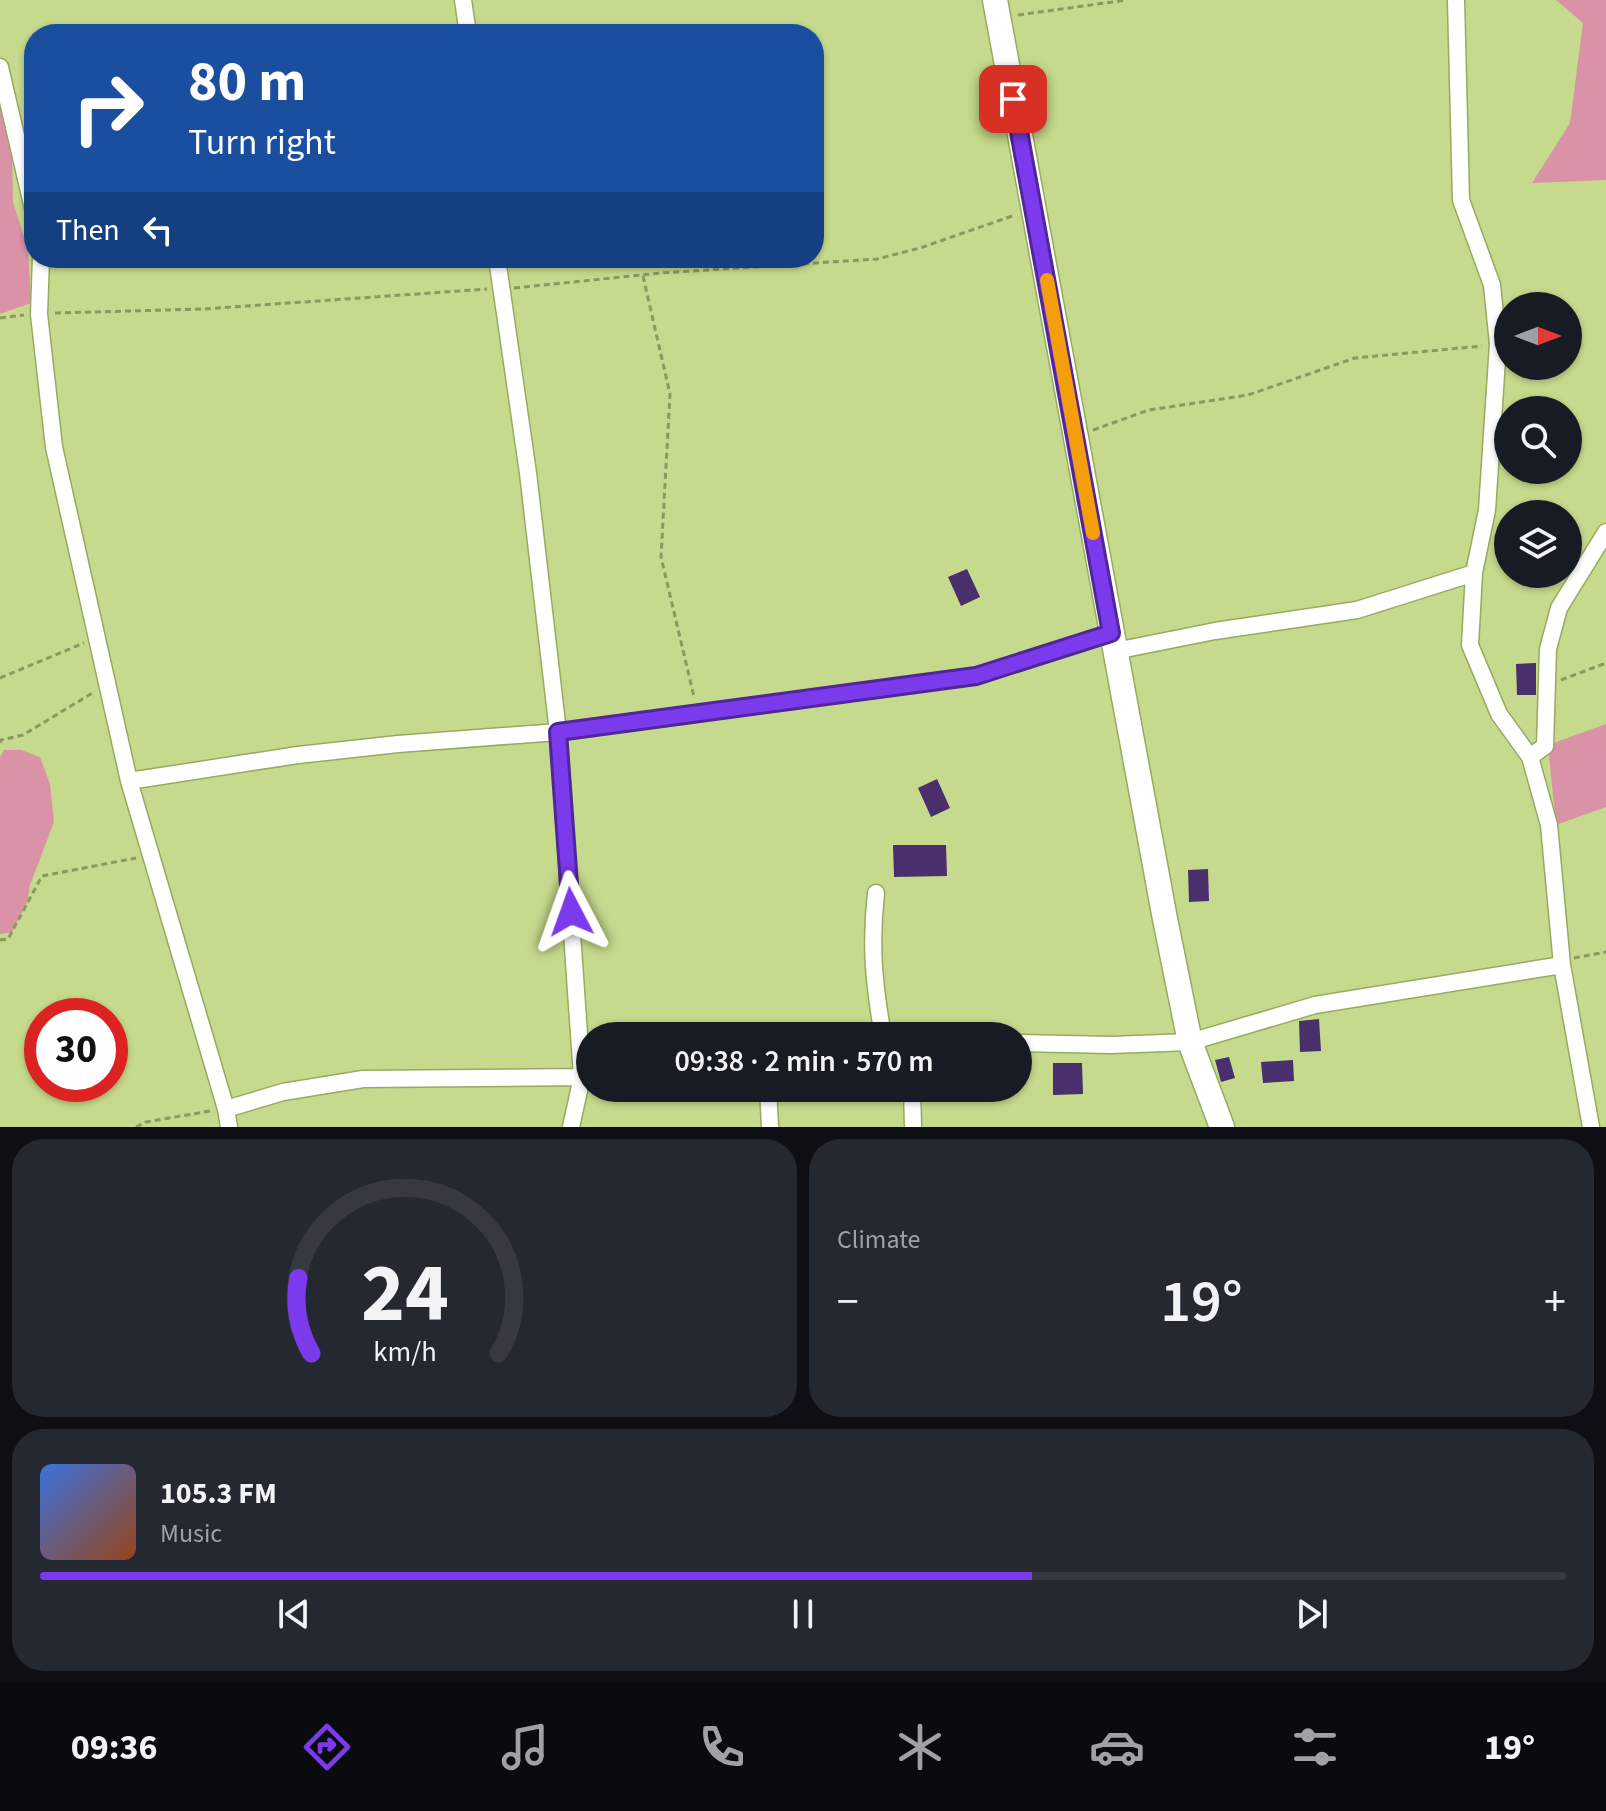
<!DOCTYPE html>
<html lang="en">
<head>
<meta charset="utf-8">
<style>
  body { margin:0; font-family:"Source Sans 3",sans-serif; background:#242831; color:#f1f3f6; height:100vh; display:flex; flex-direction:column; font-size:30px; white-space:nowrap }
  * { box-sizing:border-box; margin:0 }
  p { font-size:26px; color:#9ea1a6 }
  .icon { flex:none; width:44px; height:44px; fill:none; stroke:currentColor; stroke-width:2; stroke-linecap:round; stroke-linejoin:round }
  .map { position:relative; height:1127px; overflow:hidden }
  .side { display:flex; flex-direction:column; gap:12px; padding:12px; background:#0d0f14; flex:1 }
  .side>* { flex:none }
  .guide { position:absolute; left:24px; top:24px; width:800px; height:244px; border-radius:32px; box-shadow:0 2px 6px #0004; background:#1a4fa0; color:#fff; overflow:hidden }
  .needle { width:52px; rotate:90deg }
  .tools { position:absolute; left:1494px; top:292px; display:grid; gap:16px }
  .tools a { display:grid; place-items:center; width:88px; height:88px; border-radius:50%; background:#171b24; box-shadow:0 2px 6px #0004; font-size:40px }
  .speed { position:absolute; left:24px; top:998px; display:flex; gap:16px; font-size:40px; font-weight:700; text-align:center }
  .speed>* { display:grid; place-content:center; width:104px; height:104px; border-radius:50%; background:#171b24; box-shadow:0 2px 6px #0004; line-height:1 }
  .speed .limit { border:12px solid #d22; background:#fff; color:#111 }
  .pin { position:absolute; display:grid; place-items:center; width:68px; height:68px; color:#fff; margin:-34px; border-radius:16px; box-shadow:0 4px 12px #0006 }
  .me { position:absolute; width:88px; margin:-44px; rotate:356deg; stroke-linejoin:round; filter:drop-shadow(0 0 6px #0008) }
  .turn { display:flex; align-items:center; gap:28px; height:168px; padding:0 32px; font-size:36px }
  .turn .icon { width:104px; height:104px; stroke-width:2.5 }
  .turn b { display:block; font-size:56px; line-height:68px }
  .then { display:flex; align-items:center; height:76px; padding:0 32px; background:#0003; gap:16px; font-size:30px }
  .big { font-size:60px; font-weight:600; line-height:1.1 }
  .side .card { flex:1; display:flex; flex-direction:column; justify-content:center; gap:12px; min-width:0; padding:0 28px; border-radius:32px; background:#242831 }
  .side .dial { align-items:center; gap:0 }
  .dial svg { height:208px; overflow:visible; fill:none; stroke:#363941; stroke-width:7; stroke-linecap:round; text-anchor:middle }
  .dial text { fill:#f1f3f6; stroke:none }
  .song { display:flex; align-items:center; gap:24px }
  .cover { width:96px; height:96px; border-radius:12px; background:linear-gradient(135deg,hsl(220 70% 55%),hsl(20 70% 35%)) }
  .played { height:8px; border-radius:4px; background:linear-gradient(90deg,#7c3aed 65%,#363941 65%) }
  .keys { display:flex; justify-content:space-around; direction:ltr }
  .heat { display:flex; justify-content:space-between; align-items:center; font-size:44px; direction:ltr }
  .side .tiles { flex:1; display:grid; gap:12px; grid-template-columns:1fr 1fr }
  .card:last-child { grid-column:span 2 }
  .trip { position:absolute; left:576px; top:1022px; width:456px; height:80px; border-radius:40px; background:#171b24; box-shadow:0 2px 6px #0004; font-weight:600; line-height:80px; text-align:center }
  .menu { display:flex; height:128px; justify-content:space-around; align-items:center; background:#090b0e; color:#9ea1a6 }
  .menu .icon { width:56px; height:56px }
  .menu .current { color:#7c3aed }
  .menu b { font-size:36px; color:#f1f3f6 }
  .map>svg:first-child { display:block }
  .green { fill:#d992a6 }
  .building { fill:#492f6c }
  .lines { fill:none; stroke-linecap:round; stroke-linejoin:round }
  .street-casing { stroke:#97aa5e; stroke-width:19 }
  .secondary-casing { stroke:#97aa5e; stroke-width:27 }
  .path { stroke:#8a995f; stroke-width:3; stroke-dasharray:6 4; stroke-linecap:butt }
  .street { stroke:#fff; stroke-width:16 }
  .secondary { stroke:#fff; stroke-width:24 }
  .route-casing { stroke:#51269a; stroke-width:20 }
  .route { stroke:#7c3aed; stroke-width:14 }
  .slow { stroke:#f59e0b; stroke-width:14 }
</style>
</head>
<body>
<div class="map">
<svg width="1606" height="1127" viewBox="0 0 1606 1127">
  <rect width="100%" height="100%" fill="#c5da8c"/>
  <path class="green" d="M 1556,0 L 1606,0 L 1606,180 L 1532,183 L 1570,123 L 1583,23 Z
    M 0,80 L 11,90 L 13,202 L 28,249 L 31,303 L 0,314 Z
    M 1606,724 L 1606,807 L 1556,825 L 1548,745 Z
    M 4,750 L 21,750 L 40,757 L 50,784 L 54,822 L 30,885 L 27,903 L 12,932 L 0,934 L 0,757 Z"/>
  <path class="building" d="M 967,569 L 980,597 L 961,606 L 948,577 Z
    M 1536,663 L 1536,695 L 1517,695 L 1516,664 Z
    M 937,779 L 950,808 L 931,817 L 918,788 Z
    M 893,845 L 946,845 L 947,876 L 894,877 Z
    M 1208,869 L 1209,901 L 1189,902 L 1188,870 Z
    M 1319,1019 L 1321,1051 L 1300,1052 L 1299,1021 Z
    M 1229,1057 L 1235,1078 L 1221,1082 L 1215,1060 Z
    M 1293,1060 L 1294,1081 L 1263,1083 L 1261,1062 Z
    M 1053,1063 L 1082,1063 L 1083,1094 L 1053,1095 Z"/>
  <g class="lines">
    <defs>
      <path id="street" d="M 463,0 L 468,34
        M 1456,0 L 1461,200 L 1492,285 L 1498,344 L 1487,510 L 1474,573 L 1470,645 L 1499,714 L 1530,757 L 1549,825 L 1562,965 L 1591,1127
        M 0,67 L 34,213
        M 41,258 L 39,314 L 54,447 L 129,781 L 226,1109 L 229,1127
        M 497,258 L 528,473 L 558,732 L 582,1077 L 571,1127
        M 1115,651 L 1215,631 L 1357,610 L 1474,573
        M 1530,757 L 1545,746 L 1548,649 L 1559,608 L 1606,532
        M 129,781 L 298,755 L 398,744 L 558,732 L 976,676 L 1111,633
        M 876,893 C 870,946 874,984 883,1036
        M 1018,1043 L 1111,1045 L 1190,1042 L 1315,1005 L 1562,965
        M 768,1088 L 770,1127
        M 912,1088 L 913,1127
        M 226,1109 L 283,1092 L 363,1079 L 582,1077 L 590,1074"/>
      <path id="secondary" d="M 995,0 L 1165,919 L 1190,1042 L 1222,1127"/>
    </defs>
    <use href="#street" class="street-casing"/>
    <use href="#secondary" class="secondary-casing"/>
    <path class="path" d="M 1018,15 L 1127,0
      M 643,276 L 670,394 L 661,557 L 694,697
      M 514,288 L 661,273 L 877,259 L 920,248 L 1015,215
      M 55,313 L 204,309 L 487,289
      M 0,318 L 24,315
      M 1093,430 L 1149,410 L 1248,395 L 1355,358 L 1482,346
      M 0,678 L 84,643
      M 1561,680 L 1606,663
      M 0,743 L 1,740 L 23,735 L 94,692
      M 0,940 L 8,939 L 42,876 L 136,858
      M 1574,958 L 1606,952
      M 136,1127 L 146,1122 L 210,1111"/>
    <use href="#street" class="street"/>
    <use href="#secondary" class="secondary"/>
  </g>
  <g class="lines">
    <defs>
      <path id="route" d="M 571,912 L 558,732 L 976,676 L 1111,633 L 1013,99"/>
    </defs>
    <use href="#route" class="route-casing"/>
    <use href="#route" class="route"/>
    <path class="slow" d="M 1047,280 L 1093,533"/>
  </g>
</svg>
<div class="tools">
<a><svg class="needle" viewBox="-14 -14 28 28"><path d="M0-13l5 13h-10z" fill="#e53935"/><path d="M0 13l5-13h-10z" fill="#9ea1a6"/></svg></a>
<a><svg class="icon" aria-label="search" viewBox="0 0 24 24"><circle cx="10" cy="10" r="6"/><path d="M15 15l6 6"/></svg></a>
<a><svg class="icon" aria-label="layers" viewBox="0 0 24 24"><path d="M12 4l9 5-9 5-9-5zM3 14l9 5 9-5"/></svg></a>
</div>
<div class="speed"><div class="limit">30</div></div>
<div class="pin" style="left:1013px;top:99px;background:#d93025"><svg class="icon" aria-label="arrive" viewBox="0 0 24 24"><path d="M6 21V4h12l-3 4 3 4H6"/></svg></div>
<svg class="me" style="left:571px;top:912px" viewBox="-20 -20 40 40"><path d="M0-17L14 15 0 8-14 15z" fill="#7c3aed" stroke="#fff" stroke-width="4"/></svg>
<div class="trip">09:38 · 2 min · 570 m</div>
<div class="guide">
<div class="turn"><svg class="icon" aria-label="right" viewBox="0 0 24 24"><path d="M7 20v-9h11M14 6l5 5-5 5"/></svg><div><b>80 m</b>Turn right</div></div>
<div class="then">Then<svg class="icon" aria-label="left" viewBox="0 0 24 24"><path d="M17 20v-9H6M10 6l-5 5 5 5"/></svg></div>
</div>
</div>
<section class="side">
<div class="tiles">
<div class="card dial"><svg viewBox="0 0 100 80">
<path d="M14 69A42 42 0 1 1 86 69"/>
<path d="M14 69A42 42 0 0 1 9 40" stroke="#7c3aed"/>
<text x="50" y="56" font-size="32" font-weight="700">24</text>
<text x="50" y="72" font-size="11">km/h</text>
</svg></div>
<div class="card"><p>Climate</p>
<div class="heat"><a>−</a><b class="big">19°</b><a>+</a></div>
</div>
<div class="card">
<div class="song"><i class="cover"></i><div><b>105.3 FM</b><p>Music</p></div></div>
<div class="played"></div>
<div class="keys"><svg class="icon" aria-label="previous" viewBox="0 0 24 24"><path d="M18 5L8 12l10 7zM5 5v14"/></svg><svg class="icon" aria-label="pause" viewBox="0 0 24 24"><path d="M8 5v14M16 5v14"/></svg><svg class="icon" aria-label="next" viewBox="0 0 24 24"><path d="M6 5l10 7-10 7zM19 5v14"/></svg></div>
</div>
</div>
</section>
<nav class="menu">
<b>09:36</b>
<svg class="icon current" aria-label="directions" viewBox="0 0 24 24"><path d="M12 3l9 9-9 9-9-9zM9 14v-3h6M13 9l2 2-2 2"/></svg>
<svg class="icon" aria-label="music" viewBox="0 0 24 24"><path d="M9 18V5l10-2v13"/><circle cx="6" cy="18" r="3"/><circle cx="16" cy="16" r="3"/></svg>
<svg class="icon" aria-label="phone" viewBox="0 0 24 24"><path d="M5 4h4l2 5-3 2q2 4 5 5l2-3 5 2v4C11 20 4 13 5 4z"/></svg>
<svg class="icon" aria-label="climate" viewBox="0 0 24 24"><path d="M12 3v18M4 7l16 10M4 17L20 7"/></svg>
<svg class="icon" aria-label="car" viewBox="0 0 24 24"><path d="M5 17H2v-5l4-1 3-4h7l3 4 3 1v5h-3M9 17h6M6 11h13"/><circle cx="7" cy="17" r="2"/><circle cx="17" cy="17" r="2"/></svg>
<svg class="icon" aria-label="filters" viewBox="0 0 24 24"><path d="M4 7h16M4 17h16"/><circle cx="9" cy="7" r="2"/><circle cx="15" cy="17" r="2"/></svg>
<b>19°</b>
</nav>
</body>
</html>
